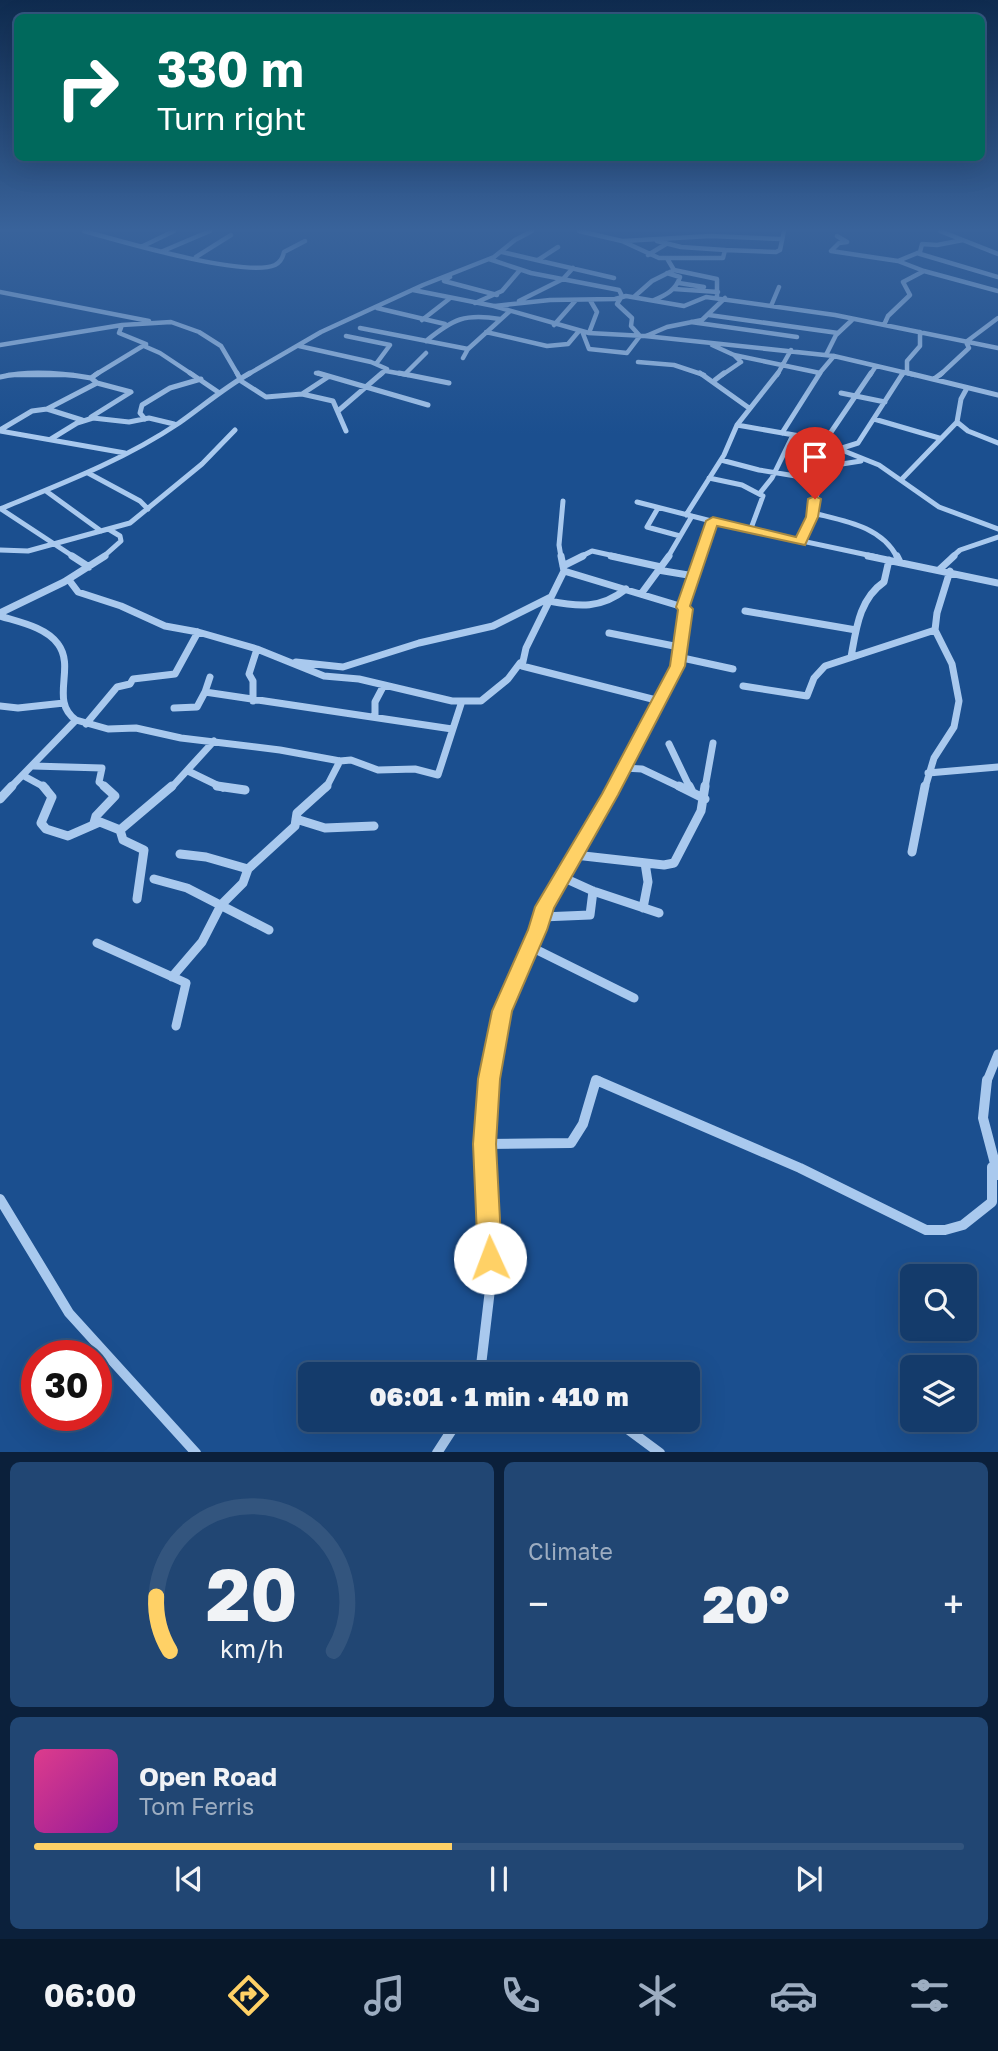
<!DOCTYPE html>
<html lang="en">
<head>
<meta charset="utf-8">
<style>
  body { margin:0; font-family:"Golos Text",sans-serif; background:#214673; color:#f1f3f6; height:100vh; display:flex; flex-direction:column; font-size:26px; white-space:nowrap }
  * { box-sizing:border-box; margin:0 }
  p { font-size:23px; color:#9dadc1 }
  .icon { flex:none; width:38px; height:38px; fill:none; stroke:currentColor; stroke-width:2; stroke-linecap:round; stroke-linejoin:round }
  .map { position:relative; height:1452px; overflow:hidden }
  .drawer { display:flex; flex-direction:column; gap:10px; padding:10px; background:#0b203b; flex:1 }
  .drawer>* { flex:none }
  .banner { position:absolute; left:14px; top:14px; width:971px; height:147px; border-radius:10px; box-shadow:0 7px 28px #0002,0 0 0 2px #33557e; background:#00695c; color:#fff; overflow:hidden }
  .buttons { position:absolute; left:900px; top:1264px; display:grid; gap:14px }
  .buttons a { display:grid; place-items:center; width:77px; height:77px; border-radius:10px; background:#143b6b; box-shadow:0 7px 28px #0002,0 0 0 2px #33557e; font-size:35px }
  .speed { position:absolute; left:21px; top:1340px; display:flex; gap:14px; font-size:35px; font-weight:700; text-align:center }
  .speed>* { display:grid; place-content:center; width:91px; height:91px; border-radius:50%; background:#143b6b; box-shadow:0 7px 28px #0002,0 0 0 2px #33557e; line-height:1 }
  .speed .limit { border:10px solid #d22; background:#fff; color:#111 }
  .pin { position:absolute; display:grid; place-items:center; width:60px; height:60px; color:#fff; margin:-72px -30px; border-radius:50% 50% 50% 0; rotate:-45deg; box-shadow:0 0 7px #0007 }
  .pin .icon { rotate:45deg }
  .me { position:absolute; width:77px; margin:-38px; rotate:358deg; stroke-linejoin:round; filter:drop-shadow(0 0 5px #0008) }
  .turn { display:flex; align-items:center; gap:24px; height:147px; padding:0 28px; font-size:32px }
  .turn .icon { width:91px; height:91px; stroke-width:2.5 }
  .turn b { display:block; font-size:49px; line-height:60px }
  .big { font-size:52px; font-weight:800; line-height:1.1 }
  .drawer .tile { flex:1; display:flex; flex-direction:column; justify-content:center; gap:10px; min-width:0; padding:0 24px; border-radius:10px; background:#214673 }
  .drawer .dial { align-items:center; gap:0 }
  .dial svg { height:182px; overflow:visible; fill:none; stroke:#33557e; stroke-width:7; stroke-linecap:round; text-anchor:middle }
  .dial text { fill:#f1f3f6; stroke:none }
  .song { display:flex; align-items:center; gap:21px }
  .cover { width:84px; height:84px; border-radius:10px; background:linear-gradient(135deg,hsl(330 70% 55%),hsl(300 70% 35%)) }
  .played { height:7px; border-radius:4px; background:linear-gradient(90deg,#ffd166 45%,#33557e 45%) }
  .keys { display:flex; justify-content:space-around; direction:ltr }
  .heat { display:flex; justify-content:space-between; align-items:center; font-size:38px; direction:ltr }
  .drawer .tiles { flex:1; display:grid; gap:10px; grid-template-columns:1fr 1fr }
  .tile:last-child { grid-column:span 2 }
  .trip { position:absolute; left:298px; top:1362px; width:402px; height:70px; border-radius:10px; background:#143b6b; box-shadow:0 7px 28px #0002,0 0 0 2px #33557e; font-weight:800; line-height:70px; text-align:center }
  .dock { display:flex; height:112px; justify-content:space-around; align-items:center; background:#08182b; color:#9dadc1 }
  .dock .icon { width:49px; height:49px }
  .dock .selected { color:#ffd166 }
  .dock b { font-size:32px; color:#f1f3f6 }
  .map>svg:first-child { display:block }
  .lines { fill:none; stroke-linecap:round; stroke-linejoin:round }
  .street-far4 { stroke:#a9c9ee; stroke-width:4.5 }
  .street-far3 { stroke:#a9c9ee; stroke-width:5 }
  .street-far2 { stroke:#a9c9ee; stroke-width:7 }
  .street-far1 { stroke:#a9c9ee; stroke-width:9 }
  .street { stroke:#a9c9ee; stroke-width:10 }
  .route { fill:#ffd166; stroke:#a68842; stroke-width:2 }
</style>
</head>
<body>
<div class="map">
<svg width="998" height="1453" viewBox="0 0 998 1453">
  <rect width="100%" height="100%" fill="#1b4f8f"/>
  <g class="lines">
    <path class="street-far4" d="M 84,231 C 120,241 245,278 275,265 C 281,262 283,257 284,252 L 305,241
      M 579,231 L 622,241 L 659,258 L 723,258 L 725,250 L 776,252 L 780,250 L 784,231
      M 940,231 L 998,254
      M 837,236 L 847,242 L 839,243 L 831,251 L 898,261
      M 623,241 L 710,236 L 780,239
      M 657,241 L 681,247 L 725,250
      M 143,246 L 174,231
      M 163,251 L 210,231
      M 502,252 L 614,278
      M 917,253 L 998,277
      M 648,255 L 666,244
      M 196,257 L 231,235
      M 489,259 L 531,273 L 619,290 L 622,296 L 617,304 L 632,318 L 631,326 L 640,336 L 627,353 L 589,349 L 582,331
      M 538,260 L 558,247
      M 668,260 L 674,270 L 717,279 L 717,298
      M 924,271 L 998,291
      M 450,277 L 444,281 L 497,295
      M 679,283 L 704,287
      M 674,289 L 718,292
      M 413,290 L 494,306 L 589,333 L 645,336 L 834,356 L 915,375
      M 0,292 L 149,321
      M 635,296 L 652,281 L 674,270
      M 654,300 C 666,295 676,290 680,277 L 667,273
      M 519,301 L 563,279 L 573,268
      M 475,303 L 502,291 L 520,270
      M 495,306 L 550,300 L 615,299 L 626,296 L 684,306 L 706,297 L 835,315 L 998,348
      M 771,306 L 779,287
      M 377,308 L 445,324
      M 709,315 L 838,333
      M 422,320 L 449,299
      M 691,322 L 797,337
      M 554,325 L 576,300
      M 884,325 L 888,316 L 910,295 L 903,282 L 924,271 L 898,261 L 920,252 L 922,244 L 937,245 L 963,240
      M 360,328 L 468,349
      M 486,332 L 547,346 L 568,344 L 579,331
      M 589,333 L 597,312 L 590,300
      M 346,336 L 390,345 L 376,364
      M 646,336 L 667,327 L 702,320 L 725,298
      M 426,341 C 453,319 465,313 500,319
      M 0,345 L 122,325 L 171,322 L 199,332 L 221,346 L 238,375
      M 712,345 L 734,355 L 820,373
      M 144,346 L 160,353 L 193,375
      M 299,346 L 371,362 L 387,369 L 380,375
      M 826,355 L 836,335 L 852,320
      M 463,358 L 468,349 L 510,311
      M 638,362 L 674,365 L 704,375
      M 386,371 L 408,375
      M 316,373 L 324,375
      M 907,373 L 907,361 L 920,346 L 920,332
      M 405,374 L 426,353
      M 8,375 L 74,375
      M 95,375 L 146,344 L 119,333 L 122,325
      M 247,375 L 321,332 L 423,285 L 494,257 L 515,240 L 532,231
      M 722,375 L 741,362 L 735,356
      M 777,375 L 791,350
      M 818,375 L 834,356
      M 870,375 L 876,366
      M 902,375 L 904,372
      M 940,375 L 969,348 L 966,342 L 998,318"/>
    <path class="street-far3" d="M 190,373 L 218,392
      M 237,373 L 241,381 L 266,397 L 302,394 L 333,401 L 346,431
      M 318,373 L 428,405
      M 399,373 L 449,383
      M 700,373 L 749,408
      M 908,373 L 998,395
      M 0,377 C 29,370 62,373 91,378 L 98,373
      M 934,379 L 942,373
      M 715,380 L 724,373
      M 967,388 L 961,399 L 957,422 L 968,431 L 998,443
      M 841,393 L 885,402
      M 302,394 L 328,377
      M 47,409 L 82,420
      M 338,411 L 382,373
      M 91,417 L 131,392 L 97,383
      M 145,419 L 140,413 L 142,405 L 170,388 L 201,379
      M 874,419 L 939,438
      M 737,425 L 817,439 L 827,438 L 871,373
      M 0,430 L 32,411 L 47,409 L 97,383 L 91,378
      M 0,431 L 125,453
      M 782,433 L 820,373
      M 51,439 L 77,423 L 93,418 L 129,422 L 149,418 L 174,424
      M 822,439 L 842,448
      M 839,449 L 879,465 L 939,507 L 998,529
      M 721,460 L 759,470 L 820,480
      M 829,466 L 861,461
      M 88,473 L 140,501 L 148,509
      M 709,478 L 742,485 L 763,496 L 750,531
      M 901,480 L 957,422
      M 46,491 L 101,531
      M 760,493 L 772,478 L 793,435
      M 637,502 L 727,525 L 877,557
      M 658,508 L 647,527 L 680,536
      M 0,509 C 61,484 124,460 179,423 C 203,406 224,388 250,373
      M 1,509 L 74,557
      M 813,513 C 844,521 881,526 897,557
      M 686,515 L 724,455 L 737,425 L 778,373
      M 800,542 L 812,517 L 820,480 L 839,449 L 858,443 L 903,373
      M 0,550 L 28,551 L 130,523 L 202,464 L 235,430
      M 103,557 L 121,541 L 120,536 L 110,530
      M 561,557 L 559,545 L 563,501
      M 580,557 L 592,551 L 619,557
      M 668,557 L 692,516
      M 700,557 L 713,521
      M 952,557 L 960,550 L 998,537"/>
    <path class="street-far2" d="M 72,556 L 89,567
      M 561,556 L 564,571 L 683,607
      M 611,556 L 661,567
      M 868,556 L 998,583
      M 897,556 L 900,562
      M 563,566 L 583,556
      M 940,569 L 954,556
      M 658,570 L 694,576
      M 564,571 L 526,648 L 522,666 L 660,701
      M 69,580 L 78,592 L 121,606 L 165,626 L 198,632 L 257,649 L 324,676 L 359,679 L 452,701 L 481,701 L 508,679 L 520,663
      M 641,594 L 669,556
      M 549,601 C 579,607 601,609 626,589
      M 745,611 L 856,630
      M 0,613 L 64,582 L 105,556
      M 0,616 C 19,622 46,627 58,644 C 76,668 49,701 76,720 L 10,788
      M 609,633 L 679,647
      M 678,657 L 733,669
      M 851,657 C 856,630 859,599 884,582 L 889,560
      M 296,662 L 343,667 L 419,643 L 493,626 L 551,597
      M 210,677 L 205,692 L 452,729
      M 743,686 L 807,696 L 814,678 L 825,666 L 935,630 L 937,613 L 950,571
      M 253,701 L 253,681 L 249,674 L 257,649
      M 0,706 L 18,708 L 64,703
      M 174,708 L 197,707 L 205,692
      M 375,716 L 375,702 L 384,685
      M 76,720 L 108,729 L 136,728 L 181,738 L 280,750 L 340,761 L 351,760 L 378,770 L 415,769 L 438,775 L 462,701
      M 86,724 L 117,687 L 130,684 L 133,679 L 175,674 L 198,632
      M 669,744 L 690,788
      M 33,766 L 102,768 L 99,782 L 106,788
      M 624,768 L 642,769 L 682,788
      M 188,771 L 223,788
      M 928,773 L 998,767
      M 24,776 L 46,788
      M 171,788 L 214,741
      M 326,788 L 340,761
      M 614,788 L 677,666 L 686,609 L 683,607 L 701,556
      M 705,788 L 713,743
      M 925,788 L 934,758 L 954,727 L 959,701 L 952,664 L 935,630"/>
    <path class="street-far1" d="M 43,786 L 52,797 L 41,823 L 46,829 L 68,836 L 100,822 L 120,830 L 172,786
      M 217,786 L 245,790
      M 679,786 L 705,799
      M 689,786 L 692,792
      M 0,799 L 12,786
      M 296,819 L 325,828 L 374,826
      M 94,823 L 96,816 L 115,796 L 104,786
      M 120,830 L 123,840 L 144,850 L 137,899
      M 912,852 L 925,786
      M 180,854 L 206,857 L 248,869
      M 575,855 L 664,865 L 674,863 L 701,811 L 705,786
      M 562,877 L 593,891 L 659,913
      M 154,879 L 187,888 L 269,930
      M 643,908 L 648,882 L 645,863
      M 542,917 L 590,915 L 593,891
      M 97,943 L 186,983 L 176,1026
      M 531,947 L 634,998
      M 172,977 L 202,942 L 221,905 L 243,883 L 248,869 L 295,826 L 297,813 L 327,786
      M 489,1081 L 502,1011 L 545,907 L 614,786
      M 596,1081 L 599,1081
      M 987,1081 L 998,1054"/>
    <path class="street" d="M 987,1080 L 983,1118 L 998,1175
      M 484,1144 L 571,1143 L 583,1124 L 596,1080 L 800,1168 L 926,1230 L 945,1230 L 963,1225 L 992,1202 L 992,1167
      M 0,1199 L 69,1313 L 196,1453
      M 483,1367 L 503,1374
      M 480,1374 L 491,1281 L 484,1144 L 490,1080
      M 614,1419 L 660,1453
      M 437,1453 L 459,1419"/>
  </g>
  <linearGradient id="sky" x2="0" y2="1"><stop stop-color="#0f2b4f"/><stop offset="0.53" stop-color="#39639b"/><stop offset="1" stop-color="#39639b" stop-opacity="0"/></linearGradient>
  <rect width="998" height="434" fill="url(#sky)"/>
  <path class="route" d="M 815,496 L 821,499 L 818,517 L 805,545 L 717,526 L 690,606 L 693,609 L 685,666 L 618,795 L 554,908 L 547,930 L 512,1011 L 500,1079 L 496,1144 L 502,1258 L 499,1266 L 490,1270 L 482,1266 L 478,1258 L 473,1144 L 478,1079 L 492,1011 L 528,930 L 535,907 L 602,794 L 670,666 L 678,610 L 676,607 L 706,521 L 713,517 L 796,537 L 806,517 L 808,499 Z"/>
</svg>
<div class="buttons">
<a><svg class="icon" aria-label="search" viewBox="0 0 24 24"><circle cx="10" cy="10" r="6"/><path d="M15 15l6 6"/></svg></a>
<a><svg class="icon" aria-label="layers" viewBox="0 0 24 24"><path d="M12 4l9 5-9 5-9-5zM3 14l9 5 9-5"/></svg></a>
</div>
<div class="speed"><div class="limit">30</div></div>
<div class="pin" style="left:815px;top:499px;background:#d93025"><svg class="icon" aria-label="arrive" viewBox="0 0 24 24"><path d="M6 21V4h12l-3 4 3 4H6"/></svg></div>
<svg class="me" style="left:490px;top:1258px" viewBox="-20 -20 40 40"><circle r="19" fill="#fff"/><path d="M0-13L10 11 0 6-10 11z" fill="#ffd166"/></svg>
<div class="trip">06:01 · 1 min · 410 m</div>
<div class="banner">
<div class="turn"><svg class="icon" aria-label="right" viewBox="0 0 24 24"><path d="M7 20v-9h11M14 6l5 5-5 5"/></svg><div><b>330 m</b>Turn right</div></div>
</div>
</div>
<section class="drawer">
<div class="tiles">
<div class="tile dial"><svg viewBox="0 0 100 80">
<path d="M14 69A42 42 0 1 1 86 69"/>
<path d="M14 69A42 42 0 0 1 8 45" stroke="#ffd166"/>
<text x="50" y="56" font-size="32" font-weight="700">20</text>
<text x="50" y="72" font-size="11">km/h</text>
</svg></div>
<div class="tile"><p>Climate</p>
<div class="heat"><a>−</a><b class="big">20°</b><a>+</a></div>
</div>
<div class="tile">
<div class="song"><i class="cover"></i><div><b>Open Road</b><p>Tom Ferris</p></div></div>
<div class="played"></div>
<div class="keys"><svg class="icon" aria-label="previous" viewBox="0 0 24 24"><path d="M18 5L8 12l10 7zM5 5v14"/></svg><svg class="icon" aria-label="pause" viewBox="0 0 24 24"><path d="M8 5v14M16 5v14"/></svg><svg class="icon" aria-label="next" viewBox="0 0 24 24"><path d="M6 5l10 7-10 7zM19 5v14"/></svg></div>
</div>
</div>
</section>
<nav class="dock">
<b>06:00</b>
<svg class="icon selected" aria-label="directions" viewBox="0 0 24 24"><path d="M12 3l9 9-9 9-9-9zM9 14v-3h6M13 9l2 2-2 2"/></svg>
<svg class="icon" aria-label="music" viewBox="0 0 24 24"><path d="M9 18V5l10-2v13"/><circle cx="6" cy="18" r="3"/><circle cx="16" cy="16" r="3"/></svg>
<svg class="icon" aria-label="phone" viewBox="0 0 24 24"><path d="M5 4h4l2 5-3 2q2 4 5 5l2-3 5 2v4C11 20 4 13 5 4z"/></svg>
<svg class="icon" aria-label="climate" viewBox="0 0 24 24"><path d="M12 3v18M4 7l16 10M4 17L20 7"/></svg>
<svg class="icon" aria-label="car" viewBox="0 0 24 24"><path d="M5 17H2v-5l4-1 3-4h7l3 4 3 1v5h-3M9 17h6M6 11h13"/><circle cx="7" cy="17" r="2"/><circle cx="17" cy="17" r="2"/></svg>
<svg class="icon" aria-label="filters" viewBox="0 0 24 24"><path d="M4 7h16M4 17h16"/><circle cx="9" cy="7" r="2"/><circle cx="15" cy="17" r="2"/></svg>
</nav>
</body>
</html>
